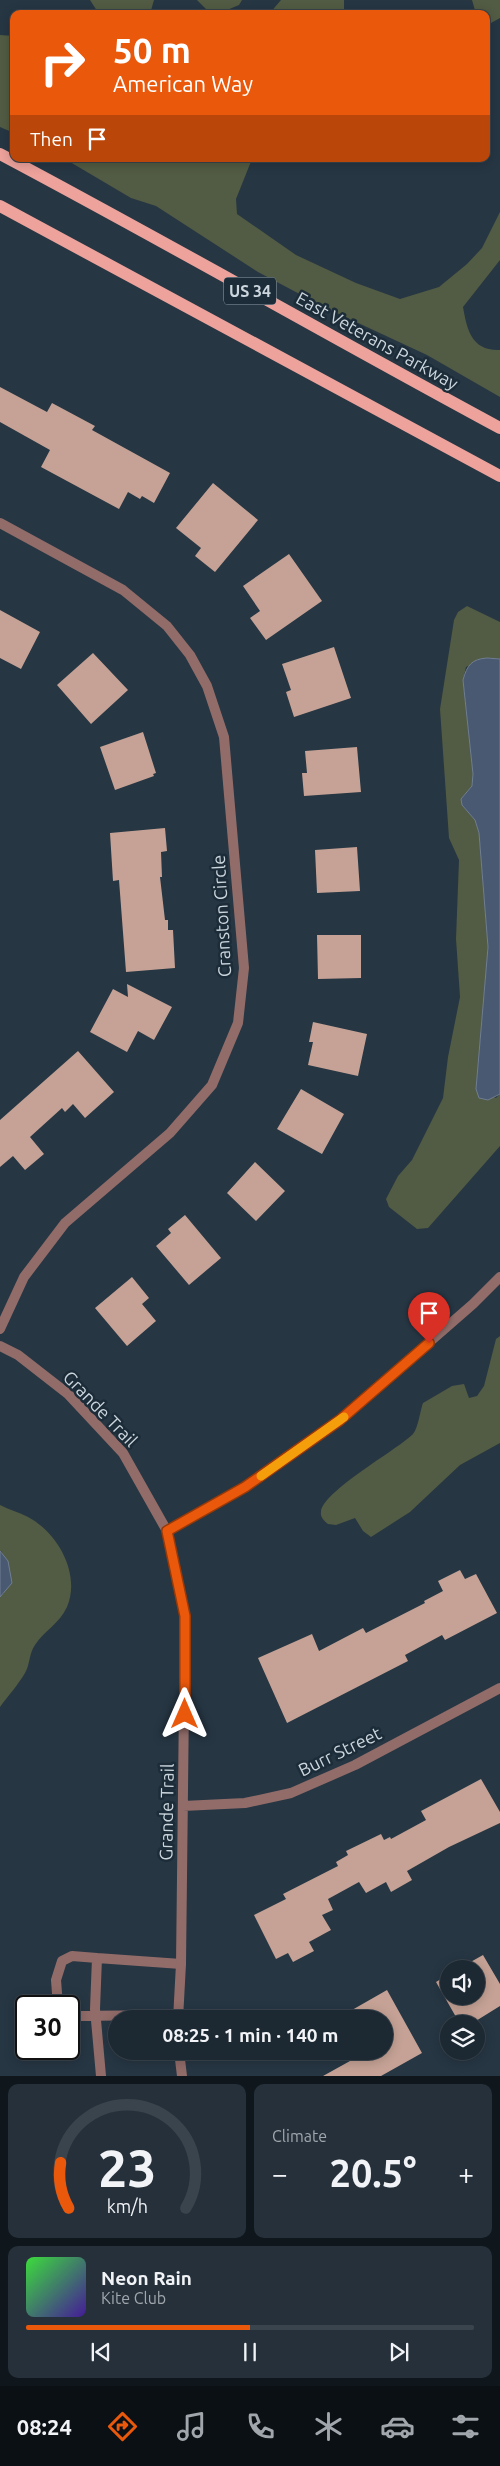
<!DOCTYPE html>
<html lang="en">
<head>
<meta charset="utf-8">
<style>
  body { margin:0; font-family:Ubuntu,sans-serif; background:#25303a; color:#f1f3f6; height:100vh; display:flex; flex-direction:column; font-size:19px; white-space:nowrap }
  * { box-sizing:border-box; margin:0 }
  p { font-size:16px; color:#a0a6ac }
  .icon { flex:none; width:28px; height:28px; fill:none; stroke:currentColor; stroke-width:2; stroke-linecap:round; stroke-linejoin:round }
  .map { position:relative; height:2076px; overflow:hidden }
  .panel { display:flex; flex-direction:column; gap:8px; padding:8px; background:#0f161c; flex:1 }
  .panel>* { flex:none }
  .banner { position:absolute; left:10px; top:10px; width:480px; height:152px; border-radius:10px; box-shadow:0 2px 12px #0003,0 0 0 1px #3a444d; background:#ea580c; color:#fff; overflow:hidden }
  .buttons { position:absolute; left:440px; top:1960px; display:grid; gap:10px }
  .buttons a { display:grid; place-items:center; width:45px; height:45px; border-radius:50%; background:#1c2832; box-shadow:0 2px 12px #0003,0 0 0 1px #3a444d; font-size:25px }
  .speed { position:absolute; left:15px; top:1995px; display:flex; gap:10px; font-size:25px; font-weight:700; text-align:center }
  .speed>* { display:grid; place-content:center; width:65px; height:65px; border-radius:50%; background:#1c2832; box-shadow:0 2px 12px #0003,0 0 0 1px #3a444d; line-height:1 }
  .speed .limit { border:2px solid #111; border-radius:8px; background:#fff; color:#111 }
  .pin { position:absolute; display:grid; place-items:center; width:42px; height:42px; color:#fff; margin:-51px -21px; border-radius:50% 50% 50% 0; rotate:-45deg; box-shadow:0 0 5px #0007 }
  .pin .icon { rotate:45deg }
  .me { position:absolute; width:55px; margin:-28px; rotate:0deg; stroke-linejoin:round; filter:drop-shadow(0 0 4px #0008) }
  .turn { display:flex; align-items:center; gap:18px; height:105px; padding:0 20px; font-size:22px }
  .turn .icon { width:65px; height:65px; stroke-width:2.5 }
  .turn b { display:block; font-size:35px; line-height:42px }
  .then { display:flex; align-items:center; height:48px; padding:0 20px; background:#0003; gap:10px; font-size:19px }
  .big { font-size:38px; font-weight:600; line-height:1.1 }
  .panel .card { flex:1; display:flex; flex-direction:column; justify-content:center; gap:8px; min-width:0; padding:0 18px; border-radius:10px; background:#25303a }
  .panel .dial { align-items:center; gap:0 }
  .dial svg { height:130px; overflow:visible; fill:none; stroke:#3a444d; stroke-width:7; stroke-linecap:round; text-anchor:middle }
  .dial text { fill:#f1f3f6; stroke:none }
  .song { display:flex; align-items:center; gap:15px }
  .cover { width:60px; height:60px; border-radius:8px; background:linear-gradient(135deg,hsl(120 70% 55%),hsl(260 70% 35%)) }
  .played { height:5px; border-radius:2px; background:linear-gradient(90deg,#ea580c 50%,#3a444d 50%) }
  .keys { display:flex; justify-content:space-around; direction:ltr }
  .heat { display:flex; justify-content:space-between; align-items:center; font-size:28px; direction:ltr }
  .panel .tiles { flex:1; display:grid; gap:8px; grid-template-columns:1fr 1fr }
  .card:last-child { grid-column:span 2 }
  .trip { position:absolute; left:108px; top:2010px; width:285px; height:50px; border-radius:25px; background:#1c2832; box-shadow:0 2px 12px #0003,0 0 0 1px #3a444d; font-weight:600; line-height:50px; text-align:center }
  .dock { display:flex; height:80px; justify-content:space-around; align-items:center; background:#0b1014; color:#a0a6ac }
  .dock .icon { width:35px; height:35px }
  .dock .current { color:#ea580c }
  .dock b { font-size:22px; color:#f1f3f6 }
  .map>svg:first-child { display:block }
  .green { fill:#525b43 }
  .water { fill:#495972; stroke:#707e92 }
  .building { fill:#c5a295 }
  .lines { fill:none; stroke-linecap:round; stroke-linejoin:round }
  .service { stroke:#916c69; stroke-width:10 }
  .minor { stroke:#916c69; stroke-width:10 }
  .primary { stroke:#eda29b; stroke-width:12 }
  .route-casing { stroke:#983908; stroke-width:12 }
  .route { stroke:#ea580c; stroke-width:9 }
  .slow { stroke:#f59e0b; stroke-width:9 }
  .labels { text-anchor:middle; stroke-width:5; stroke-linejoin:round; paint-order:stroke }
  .shield { fill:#1c2c38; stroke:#96a2ac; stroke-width:1 }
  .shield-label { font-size:16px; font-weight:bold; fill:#cbd5dd }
  .street-label { font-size:18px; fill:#cbd5dd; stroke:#1c2c38 }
</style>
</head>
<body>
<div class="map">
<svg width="500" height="2076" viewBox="0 0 500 2076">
  <rect width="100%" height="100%" fill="#263643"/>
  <path class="green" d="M 90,0 L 154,0 L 150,14 L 99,14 Z
    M 197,0 L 242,0 L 239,5 L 220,13 L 206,9 Z
    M 281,0 L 344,0 L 344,14 L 269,14 Z
    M 472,0 L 500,0 L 500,18 L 491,23 L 486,21 L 486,14 L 476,14 Z
    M 0,35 L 14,36 L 14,133 L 0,127 Z
    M 65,159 L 159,159 L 170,162 L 172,159 L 252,159 L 236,199 L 237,214 L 296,255 L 356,283 L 400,299 L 439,287 L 467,264 L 482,248 L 500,212 L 500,260 L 463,307 C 467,329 471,351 500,350 L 500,397 L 427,355 L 326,308 L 258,272 L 156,206 L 131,198 Z
    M 467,606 L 500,622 L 500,659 L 487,658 L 466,667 L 463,680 L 473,774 L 472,786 L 461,799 L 462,805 L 475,820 L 479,833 L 488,947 L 476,1089 L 496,1098 L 500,1094 L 500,1146 L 428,1228 L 417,1229 L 389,1207 L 386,1199 L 398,1176 L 412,1160 L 443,1098 L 448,1057 L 460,997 L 456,939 L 459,860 L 449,838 L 440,709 L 454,620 L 458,612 Z
    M 500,1336 L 500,1443 L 460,1465 L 410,1512 L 371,1537 L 363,1531 L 355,1518 L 336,1525 L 328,1524 C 324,1521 320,1517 321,1512 C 322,1492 395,1451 412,1435 C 418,1430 420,1411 423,1403 L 452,1386 L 464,1384 L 469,1398 L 477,1396 L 484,1386 L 496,1339 Z
    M 0,1505 C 9,1510 19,1512 28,1517 C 58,1533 81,1574 67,1607 C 59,1624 44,1631 35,1645 C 29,1653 30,1665 25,1673 C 18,1685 8,1696 0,1707 L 0,1597 L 4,1593 L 2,1552 L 0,1551 Z"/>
  <path class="water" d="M 487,658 L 500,659 L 500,1094 L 488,1100 L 479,1098 L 476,1089 L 488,947 L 479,833 L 475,820 L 462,805 L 461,799 L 472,786 L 473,774 L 463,680 C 467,665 472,659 487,658 Z
    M 0,1551 L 8,1561 L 12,1583 L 0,1597 Z"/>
  <path class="building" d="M 0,387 L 47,412 L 52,403 L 95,426 L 92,430 L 170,473 L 154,503 L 142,496 L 140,499 L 128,492 L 119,509 L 41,467 L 50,450 L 0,422 Z
    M 213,483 L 258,520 L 215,572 L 195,556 L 201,548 L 176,528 Z
    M 289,554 L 322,601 L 266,640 L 250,618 L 260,611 L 243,586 Z
    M 0,610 L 40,632 L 21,669 L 0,658 Z
    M 334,647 L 351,698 L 294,717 L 286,692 L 291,690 L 282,664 Z
    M 93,653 L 128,690 L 91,724 L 57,685 Z
    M 143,732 L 156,773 L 153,774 L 154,776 L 115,790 L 100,747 Z
    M 357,747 L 361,792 L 304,796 L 302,773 L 307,773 L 305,751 Z
    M 165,828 L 167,851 L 161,852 L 162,877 L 160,877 L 165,920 L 168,920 L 168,930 L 173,930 L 175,968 L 126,972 L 119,880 L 113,881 L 110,833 Z
    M 357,847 L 360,891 L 317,893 L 315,850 Z
    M 317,935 L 361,935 L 361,978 L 318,979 Z
    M 127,984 L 172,1007 L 154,1040 L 138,1031 L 127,1052 L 90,1032 L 113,989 L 128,997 Z
    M 313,1022 L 367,1034 L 358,1076 L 308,1065 L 313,1042 L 309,1042 Z
    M 78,1051 L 114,1092 L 85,1118 L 73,1104 L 65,1112 L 62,1108 L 30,1137 L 44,1154 L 25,1170 L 13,1156 L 0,1167 L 0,1120 Z
    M 301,1089 L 344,1114 L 322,1154 L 277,1129 Z
    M 255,1162 L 285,1191 L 256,1221 L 227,1193 Z
    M 185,1215 L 221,1258 L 189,1285 L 156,1246 L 171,1233 L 168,1229 Z
    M 132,1277 L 149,1298 L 142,1304 L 156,1321 L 127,1346 L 95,1308 Z
    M 460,1570 L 465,1579 L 476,1574 L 497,1613 L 445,1640 L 442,1635 L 405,1655 L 408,1661 L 287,1723 L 258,1658 L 312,1634 L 319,1651 L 363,1628 L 366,1633 L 425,1603 L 424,1601 L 443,1591 L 438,1581 Z
    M 481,1779 L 500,1812 L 500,1823 L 449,1847 L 407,1871 L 412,1880 L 391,1892 L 386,1882 L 366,1893 L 359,1882 L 328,1899 L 333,1910 L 322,1915 L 331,1930 L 309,1942 L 314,1951 L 293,1962 L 288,1953 L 276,1959 L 254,1915 L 286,1899 L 283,1894 L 338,1866 L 336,1862 L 348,1855 L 346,1851 L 381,1834 L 384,1840 L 390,1837 L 391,1839 L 426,1820 L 421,1811 Z
    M 483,1955 L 500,1984 L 500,2006 L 471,2024 L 460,2024 L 436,1982 L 449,1974 L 449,1996 L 476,1996 L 476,1969 L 458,1969 Z
    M 387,1990 L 422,2053 L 381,2076 L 323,2076 L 359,2056 L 357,2051 L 384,2051 L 384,2019 L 338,2018 Z"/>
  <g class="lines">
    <path class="service" d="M 58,2006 L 56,1980 L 62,1961 L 72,1956 L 97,1958
      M 69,2016 L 178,2015
      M 101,2076 L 95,2009 L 97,1958 L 181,1964"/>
    <path class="minor" d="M 0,523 L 123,590 L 167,626 L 190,655 L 207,686 L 224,737 L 244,968 L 238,1023 L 212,1085 L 170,1133 L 65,1223 L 24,1277 L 0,1329
      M 0,1346 L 18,1355 L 68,1394 L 123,1453 L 167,1531 L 185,1616 L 181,1964 L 178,2019
      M 167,1531 L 245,1487 L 340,1420 L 473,1304 L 500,1277
      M 183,1806 L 245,1803 L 291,1793 L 355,1765 L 500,1688
      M 179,2051 L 182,2076"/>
    <path class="primary" d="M 0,154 C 168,243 333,338 500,428
      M 0,206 L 500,476"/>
  </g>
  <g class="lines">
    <defs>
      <path id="route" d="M 185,1714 L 185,1616 L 167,1531 L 245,1487 L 340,1420 L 429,1343"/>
    </defs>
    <use href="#route" class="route-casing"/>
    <use href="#route" class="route"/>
    <path class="slow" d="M 261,1476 L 344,1417"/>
  </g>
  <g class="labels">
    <rect class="shield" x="224" y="277.5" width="52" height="27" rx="4"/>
    <g class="shield-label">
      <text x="250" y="297">US 34</text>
    </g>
    <g class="street-label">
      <text transform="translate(377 341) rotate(29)" y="6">East Veterans Parkway</text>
      <text transform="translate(222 916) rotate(-93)" y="6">Cranston Circle</text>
      <text transform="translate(100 1409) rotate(46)" y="6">Grande Trail</text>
      <text transform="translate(340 1752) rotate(-26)" y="6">Burr Street</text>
      <text transform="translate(167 1812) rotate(-89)" y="6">Grande Trail</text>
    </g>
  </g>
</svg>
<div class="buttons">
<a><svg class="icon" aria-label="sound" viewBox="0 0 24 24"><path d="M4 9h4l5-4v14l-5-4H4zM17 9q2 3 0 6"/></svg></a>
<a><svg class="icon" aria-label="layers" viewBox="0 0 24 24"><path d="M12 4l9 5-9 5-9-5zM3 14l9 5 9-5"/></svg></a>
</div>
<div class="speed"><div class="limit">30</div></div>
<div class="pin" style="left:429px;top:1343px;background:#d93025"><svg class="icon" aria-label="arrive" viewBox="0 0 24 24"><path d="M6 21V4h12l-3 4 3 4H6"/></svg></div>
<svg class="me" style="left:185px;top:1714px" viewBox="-20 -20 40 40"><path d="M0-17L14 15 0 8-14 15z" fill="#ea580c" stroke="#fff" stroke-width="4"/></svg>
<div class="trip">08:25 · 1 min · 140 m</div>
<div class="banner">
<div class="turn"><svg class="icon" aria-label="right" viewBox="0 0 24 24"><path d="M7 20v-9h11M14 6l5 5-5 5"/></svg><div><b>50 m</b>American Way</div></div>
<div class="then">Then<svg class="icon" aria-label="arrive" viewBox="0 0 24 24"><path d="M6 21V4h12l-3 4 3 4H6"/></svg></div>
</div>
</div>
<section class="panel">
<div class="tiles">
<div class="card dial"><svg viewBox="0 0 100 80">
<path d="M14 69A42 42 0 1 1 86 69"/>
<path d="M14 69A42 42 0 0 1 9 41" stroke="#ea580c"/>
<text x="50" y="56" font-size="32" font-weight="700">23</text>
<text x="50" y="72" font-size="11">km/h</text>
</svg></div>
<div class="card"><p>Climate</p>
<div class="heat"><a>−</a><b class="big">20.5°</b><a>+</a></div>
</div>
<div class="card">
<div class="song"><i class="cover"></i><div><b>Neon Rain</b><p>Kite Club</p></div></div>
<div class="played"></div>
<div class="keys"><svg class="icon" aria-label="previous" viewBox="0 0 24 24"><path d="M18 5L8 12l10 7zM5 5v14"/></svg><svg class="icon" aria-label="pause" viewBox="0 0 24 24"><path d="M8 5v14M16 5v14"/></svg><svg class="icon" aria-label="next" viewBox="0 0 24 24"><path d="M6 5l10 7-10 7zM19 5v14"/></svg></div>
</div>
</div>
</section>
<nav class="dock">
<b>08:24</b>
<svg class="icon current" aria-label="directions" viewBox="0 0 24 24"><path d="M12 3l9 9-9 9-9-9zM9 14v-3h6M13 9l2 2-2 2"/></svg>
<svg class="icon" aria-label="music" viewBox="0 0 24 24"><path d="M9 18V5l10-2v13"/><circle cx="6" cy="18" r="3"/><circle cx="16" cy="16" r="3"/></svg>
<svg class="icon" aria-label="phone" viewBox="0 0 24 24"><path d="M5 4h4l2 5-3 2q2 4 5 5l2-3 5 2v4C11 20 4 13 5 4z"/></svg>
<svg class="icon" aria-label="climate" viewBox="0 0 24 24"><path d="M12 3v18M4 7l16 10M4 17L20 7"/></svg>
<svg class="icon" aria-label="car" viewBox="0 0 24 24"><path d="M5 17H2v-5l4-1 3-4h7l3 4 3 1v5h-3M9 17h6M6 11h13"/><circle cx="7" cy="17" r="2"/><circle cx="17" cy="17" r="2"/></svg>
<svg class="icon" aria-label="filters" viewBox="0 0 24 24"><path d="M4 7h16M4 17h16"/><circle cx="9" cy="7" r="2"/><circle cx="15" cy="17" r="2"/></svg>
</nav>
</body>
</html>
